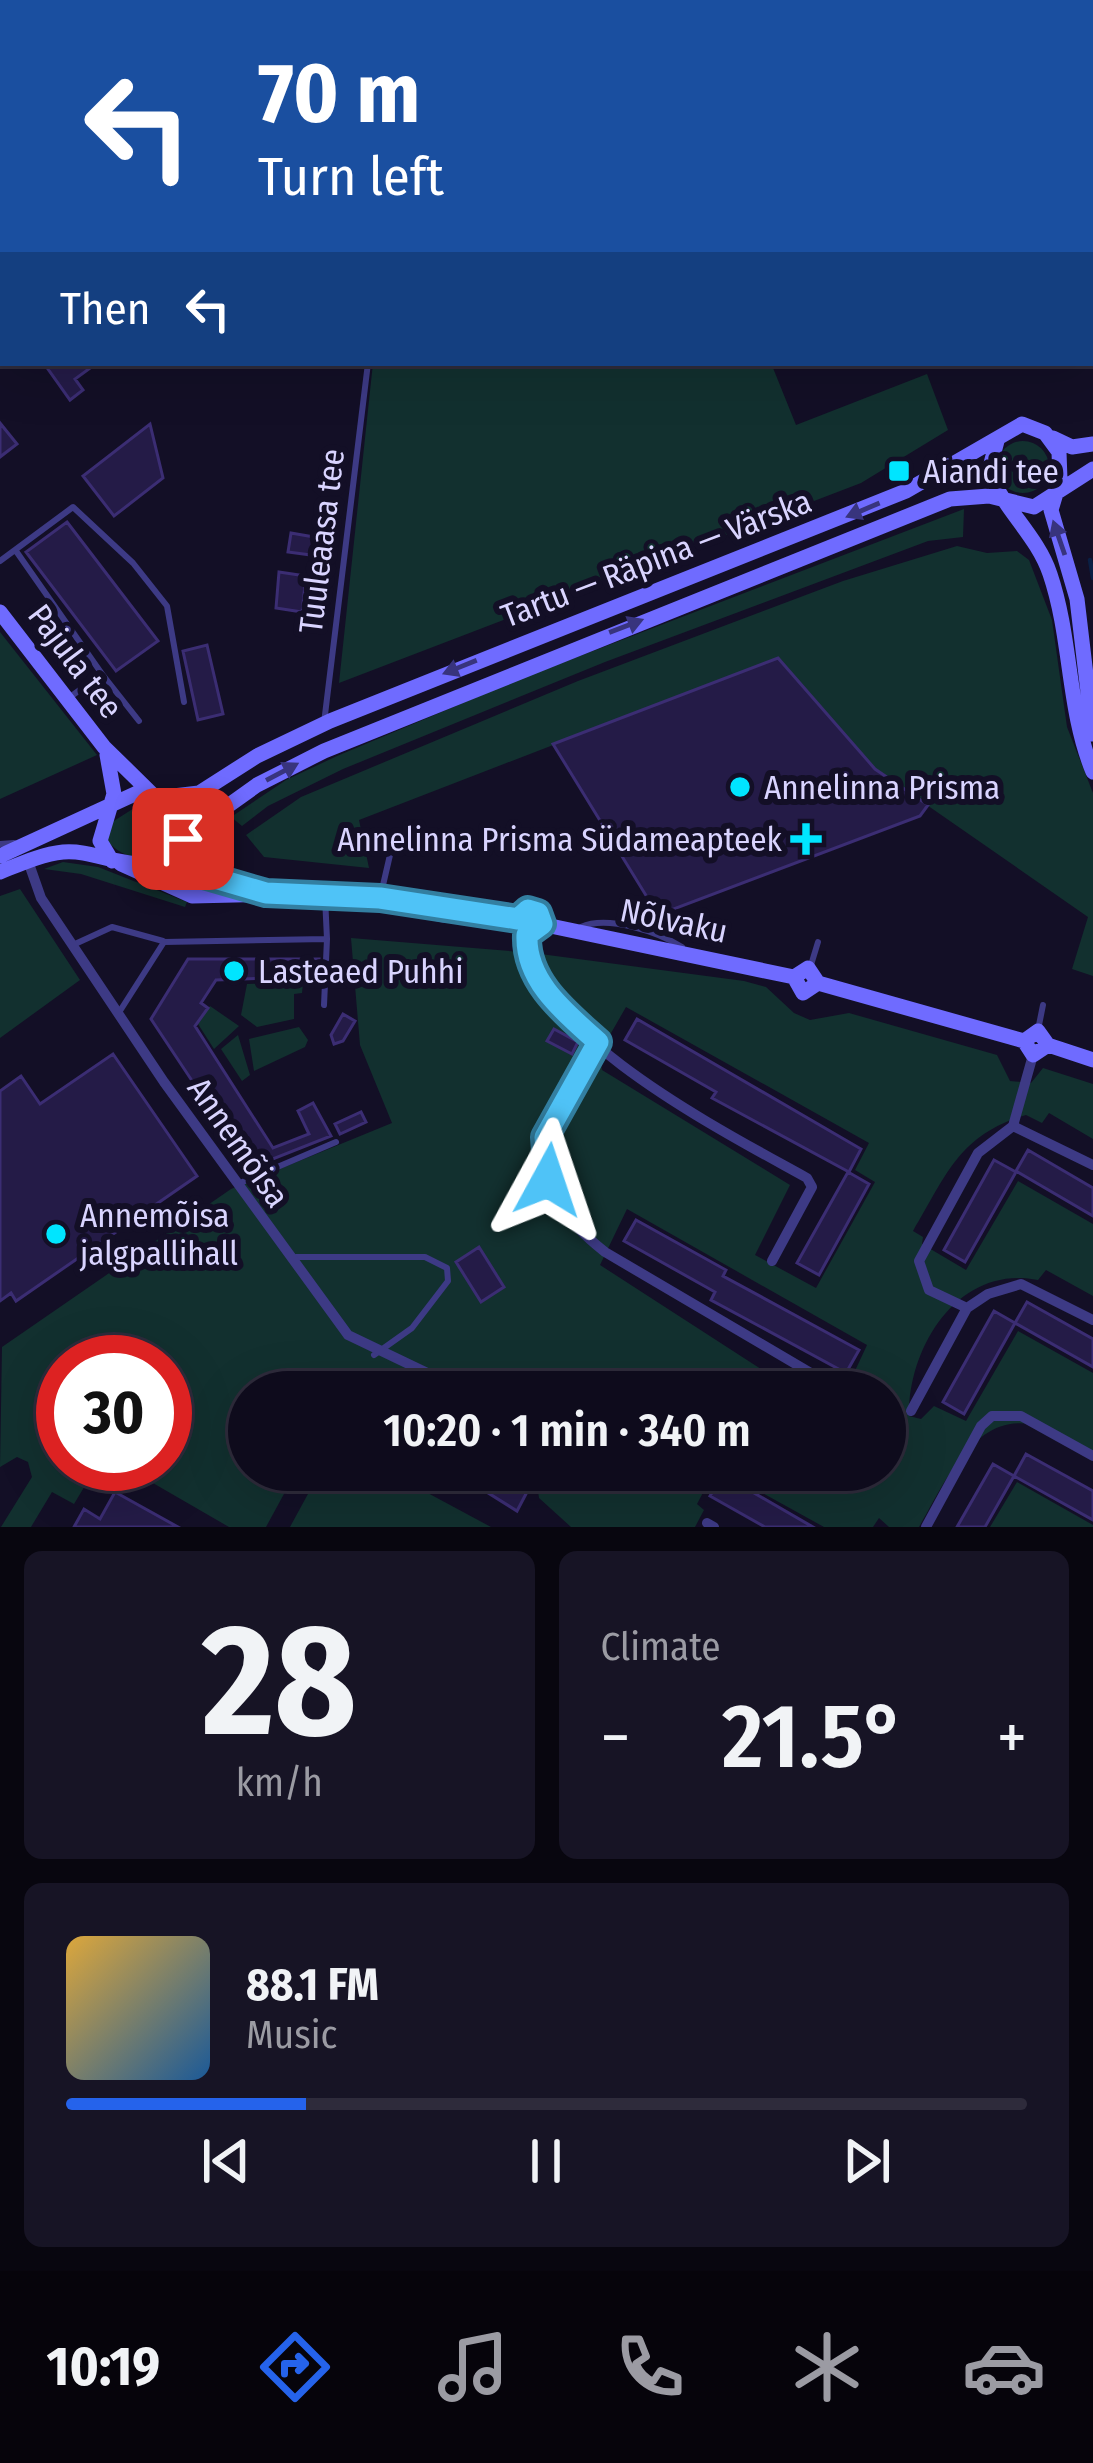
<!DOCTYPE html>
<html lang="en">
<head>
<meta charset="utf-8">
<style>
  body { margin:0; font-family:"Fira Sans Condensed",sans-serif; background:#171425; color:#f1f3f6; height:100vh; display:flex; flex-direction:column; font-size:45px; white-space:nowrap }
  * { box-sizing:border-box; margin:0 }
  p { font-size:39px; color:#9b9ba3 }
  .icon { flex:none; width:66px; height:66px; fill:none; stroke:currentColor; stroke-width:2; stroke-linecap:round; stroke-linejoin:round }
  .map { position:relative; height:1527px; overflow:hidden }
  .panel { display:flex; flex-direction:column; gap:24px; padding:24px; background:#08060f; flex:1 }
  .panel>* { flex:none }
  .hud { position:absolute; left:0px; top:0px; width:1095px; height:366px; box-shadow:0 12px 48px #0002,0 0 0 3px #2e2b3b; background:#1a4fa0; color:#fff; overflow:hidden }
  .speed { position:absolute; left:36px; top:1335px; display:flex; gap:24px; font-size:60px; font-weight:700; text-align:center }
  .speed>* { display:grid; place-content:center; width:156px; height:156px; border-radius:50%; background:#0e0b1c; box-shadow:0 12px 48px #0002,0 0 0 3px #2e2b3b; line-height:1 }
  .speed .limit { border:18px solid #d22; background:#fff; color:#111 }
  .pin { position:absolute; display:grid; place-items:center; width:102px; height:102px; color:#fff; margin:-51px; border-radius:24px; box-shadow:0 6px 18px #0006 }
  .me { position:absolute; width:132px; margin:-66px; rotate:5deg; stroke-linejoin:round; filter:drop-shadow(0 0 9px #0008) }
  .turn { display:flex; align-items:center; gap:42px; height:252px; padding:0 60px; font-size:54px }
  .turn .icon { width:156px; height:156px; stroke-width:2.5 }
  .turn b { display:block; font-size:84px; line-height:102px }
  .then { display:flex; align-items:center; height:114px; padding:0 60px; background:#0003; gap:24px; font-size:45px }
  .big { font-size:90px; font-weight:600; line-height:1.1 }
  .panel .tile { flex:1; display:flex; flex-direction:column; justify-content:center; gap:18px; min-width:0; padding:0 42px; border-radius:18px; background:#171425 }
  .panel .dial { align-items:center; gap:0 }
  .dial b { font-size:156px; line-height:1 }
  .song { display:flex; align-items:center; gap:36px }
  .cover { width:144px; height:144px; border-radius:18px; background:linear-gradient(135deg,hsl(40 70% 55%),hsl(210 70% 35%)) }
  .played { height:12px; border-radius:6px; background:linear-gradient(90deg,#2563eb 25%,#2e2b3b 25%) }
  .keys { display:flex; justify-content:space-around; direction:ltr }
  .heat { display:flex; justify-content:space-between; align-items:center; font-size:66px; direction:ltr }
  .panel .tiles { flex:1; display:grid; gap:24px; grid-template-columns:1fr 1fr }
  .tile:last-child { grid-column:span 2 }
  .trip { position:absolute; left:228px; top:1371px; width:678px; height:120px; border-radius:60px; background:#0e0b1c; box-shadow:0 12px 48px #0002,0 0 0 3px #2e2b3b; font-weight:600; line-height:120px; text-align:center }
  .tabs { display:flex; height:192px; justify-content:space-around; align-items:center; background:#06040b; color:#9b9ba3 }
  .tabs .icon { width:84px; height:84px }
  .tabs .current { color:#2563eb }
  .tabs b { font-size:54px; color:#f1f3f6 }
  .map>svg:first-child { display:block }
  .green { fill:#12302f; fill-rule:evenodd }
  .lines { fill:none; stroke-linecap:round; stroke-linejoin:round }
  .stream { stroke:#0a1f44; stroke-width:4.5 }
  .building { fill:#241b47; stroke:#3b2d73; stroke-width:3 }
  .lane { stroke:#3d3a85; stroke-width:6 }
  .street { stroke:#3d3a85; stroke-width:10 }
  .secondary { stroke:#6f6bff; stroke-width:15 }
  .oneway { fill:#38347d }
  .route-casing { stroke:#337fa1; stroke-width:30 }
  .route { stroke:#4fc3f7; stroke-width:21 }
  .poi-dot { fill:#00e5ff; stroke:#130f26; stroke-width:4.5 }
  .labels { text-anchor:middle; stroke-width:12; stroke-linejoin:round; paint-order:stroke }
  .poi-label { font-size:33px; fill:#d9d4ff; stroke:#130f26; text-anchor:start }
  .street-label { font-size:33px; fill:#d9d4ff; stroke:#130f26 }
</style>
</head>
<body>
<div class="map">
<svg width="1093" height="1527" viewBox="0 0 1093 1527">
  <rect width="100%" height="100%" fill="#130f26"/>
  <path class="green" d="M 373,363 L 771,363 L 796,425 L 927,374 L 948,430 L 861,483 L 339,683 Z
    M997 467a26 26 0 1 1 52 0a26 26 0 1 1-52 0Z
    M 964,509 L 963,537 L 928,541 L 605,662 L 343,769 L 268,806 L 242,826 L 231,817 L 286,780 L 337,756 L 520,679 Z
    M 957,546 L 987,553 L 1017,551 L 1029,560 L 1052,620 L 1067,727 L 1093,793 L 1093,976 L 1072,969 L 1088,917 L 875,769 L 778,658 L 359,820 L 369,868 L 264,857 L 246,835 L 301,797 L 578,681 L 843,581 Z
    M 0,632 L 97,755 L 0,799 Z
    M 139,805 L 159,813 L 166,830 L 164,844 C 145,863 125,860 107,841 L 109,824 Z
    M 225,822 L 232,838 L 210,864 L 208,841 Z
    M 63,862 L 98,867 L 187,902 L 185,907 L 81,874 L 44,869 Z
    M 20,889 L 80,980 L 0,1038 L 0,896 Z
    M 351,938 L 533,953 L 744,981 L 766,987 L 794,1013 L 810,1020 L 849,1013 L 997,1055 L 1010,1081 L 1031,1083 L 1043,1068 L 1093,1084 L 1093,1139 L 1049,1113 L 1042,1123 L 1026,1115 C 959,1135 947,1174 913,1231 L 923,1237 L 922,1244 L 966,1270 L 1018,1181 L 1093,1224 L 1093,1296 L 1046,1270 L 1038,1280 C 959,1264 908,1346 909,1416 L 921,1419 L 934,1406 L 966,1421 L 1018,1331 L 1093,1373 L 1093,1454 C 1077,1446 1059,1433 1042,1427 C 976,1405 945,1483 919,1527 L 889,1527 L 879,1518 L 873,1527 L 824,1527 L 721,1470 L 792,1470 L 820,1486 L 830,1470 L 885,1470 L 885,1392 L 871,1392 L 875,1384 L 854,1373 L 867,1345 L 627,1209 L 600,1265 L 775,1378 L 766,1392 L 440,1392 L 398,1369 L 387,1392 L 249,1392 L 249,1470 L 297,1470 L 266,1527 L 229,1527 L 120,1464 L 165,1464 L 165,1362 L 63,1362 L 63,1464 L 98,1464 L 74,1504 L 52,1492 L 31,1527 L 1,1527 L 32,1477 L 28,1462 L 17,1457 L 0,1467 L 2,1347 L 231,1189 L 392,1123 L 360,1045 ZM 626,1007 L 869,1143 L 855,1170 L 875,1182 L 816,1288 L 755,1255 L 790,1185 L 602,1070 L 599,1054 Z
    M 303,983 L 302,993 L 294,994 L 294,1019 L 257,1027 L 241,1015 L 247,984 Z
    M 210,1006 L 239,1026 L 214,1049 L 198,1024 Z
    M 299,1027 L 308,1040 L 305,1047 L 254,1071 L 249,1039 Z
    M 238,1035 L 250,1075 L 242,1081 L 221,1049 Z
    M 321,1470 L 385,1470 L 491,1527 L 290,1527 Z
    M 535,1470 L 715,1470 L 697,1504 L 704,1510 L 695,1527 L 571,1527 L 539,1498 Z
    M 1017,1482 L 1093,1525 L 1093,1527 L 990,1527 Z"/>
  <g class="lines">
    <path class="stream" d="M 1090,560 L 1093,578"/>
  </g>
  <path class="building" d="M 56,363 L 97,363 L 75,379 L 83,390 L 70,400 L 48,369 Z
    M 0,423 L 17,444 L 0,457 Z
    M 150,424 L 163,478 L 114,516 L 83,476 Z
    M 67,522 L 158,641 L 116,671 L 26,552 Z
    M 291,533 L 314,537 L 311,555 L 288,552 Z
    M 279,572 L 306,576 L 302,612 L 276,608 Z
    M 207,645 L 223,714 L 198,720 L 183,651 Z
    M 778,658 L 875,769 L 928,805 L 920,816 L 658,915 L 553,744 Z
    M 188,959 L 319,959 L 318,976 L 216,980 L 201,1003 L 208,1008 L 195,1026 L 273,1148 L 309,1134 L 298,1111 L 313,1103 L 331,1136 L 250,1168 L 151,1019 Z
    M 343,1014 L 355,1021 L 343,1041 L 334,1044 L 331,1035 Z
    M 637,1019 L 861,1149 L 849,1172 L 712,1098 L 716,1092 L 625,1040 Z
    M 554,1029 L 578,1042 L 572,1054 L 547,1041 Z
    M 113,1054 L 197,1176 L 16,1301 L 11,1293 L 0,1301 L 0,1091 L 21,1076 L 40,1104 Z
    M 361,1112 L 366,1122 L 340,1134 L 335,1124 Z
    M 1028,1150 L 1093,1188 L 1093,1216 L 1016,1171 Z
    M 994,1160 L 1016,1172 L 965,1262 L 944,1250 Z
    M 848,1172 L 869,1184 L 819,1275 L 797,1263 Z
    M 636,1220 L 726,1270 L 723,1276 L 859,1350 L 846,1373 L 711,1300 L 715,1292 L 624,1241 Z
    M 479,1247 L 504,1287 L 481,1302 L 456,1262 Z
    M 1027,1302 L 1093,1339 L 1093,1367 L 1015,1323 Z
    M 994,1311 L 1015,1323 L 964,1414 L 943,1402 Z
    M 848,1373 L 869,1385 L 865,1392 L 837,1392 Z
    M 1026,1454 L 1093,1491 L 1093,1520 L 1014,1476 Z
    M 993,1464 L 1014,1476 L 985,1527 L 957,1527 Z
    M 475,1470 L 497,1473 L 528,1490 L 517,1511 L 469,1481 Z
    M 723,1475 L 813,1527 L 765,1527 L 710,1496 Z
    M 115,1492 L 178,1527 L 74,1527 L 84,1509 L 100,1519 Z"/>
  <g class="lines">
    <path class="lane" d="M 416,3 L 416,0
      M 16,551 L 102,674 L 70,697
      M 0,561 L 73,507 L 133,563 L 167,606 L 184,702
      M 102,674 L 139,721
      M 324,723 L 368,363
      M 0,844 L 14,843
      M 380,898 L 390,855
      M 381,906 L 445,920 L 461,917
      M 581,927 C 608,915 658,932 682,947
      M 75,944 L 112,927 L 163,941
      M 811,965 L 818,942
      M 324,1005 L 327,939
      M 118,1014 L 164,942 L 327,939 L 325,897
      M 1038,1030 L 1043,1005
      M 240,1183 L 336,1142
      M 296,1257 L 425,1257 L 447,1268 L 448,1281 L 412,1328 L 374,1355"/>
    <path class="street" d="M 310,0 L 335,3
      M 298,3 L 298,0
      M 0,241 L 3,238
      M 28,861 L 41,898 L 164,1082 L 348,1335 L 467,1392
      M 527,935 C 523,1031 734,1137 807,1178 L 812,1187 L 772,1261
      M 598,1043 C 547,1127 512,1179 605,1252 L 821,1379 L 813,1392
      M 1013,1126 L 1033,1055
      M 967,1308 L 988,1294 L 1021,1284 L 1093,1320
      M 911,1411 L 967,1308 L 929,1290 L 919,1261 L 978,1153 L 1013,1126 L 1093,1165
      M 510,1471 L 511,1470
      M 707,1523 L 714,1527
      M 926,1527 L 981,1426 L 992,1416 L 1021,1416 L 1093,1456"/>
    <path class="secondary" d="M 1053,438 L 1072,447 L 1093,444
      M 997,441 L 989,471 C 1002,508 1037,535 1050,574 C 1072,639 1067,709 1093,772
      M 0,612 L 104,747 L 154,796
      M 107,755 L 114,794 L 100,841 L 112,861
      M 156,798 L 199,793 L 257,756 L 330,721 L 906,491 L 1022,424 L 1045,433 L 1059,452 L 1060,480 L 1051,510 L 1077,599 L 1093,734
      M 173,845 L 257,785 L 324,751 L 950,499 L 989,496 L 1034,507 L 1093,469
      M 0,856 L 137,793 C 195,808 167,850 206,876 C 218,884 237,886 251,889
      M 121,864 L 192,896 L 325,893 L 518,919 L 531,910 L 541,924 L 794,977 L 808,968 L 818,983 L 1024,1041 L 1033,1055 L 1048,1045
      M 0,872 C 20,864 42,854 63,852 C 103,848 146,887 175,841
      M 518,919 L 527,935 L 541,924
      M 794,977 L 803,993 L 818,983
      M 1024,1041 L 1038,1031 L 1048,1045 L 1093,1060"/>
  </g>
  <defs><path id="oneway-solid" d="M-6-.8H1V-3.2L6.5 0L1 3.2V.8H-6Z" transform="scale(3)"/></defs>
  <g class="oneway">
    <use href="#oneway-solid" transform="translate(863 510) rotate(157)"/>
    <use href="#oneway-solid" transform="translate(1059 538) rotate(-109)"/>
    <use href="#oneway-solid" transform="translate(626 626) rotate(-21)"/>
    <use href="#oneway-solid" transform="translate(460 667) rotate(158)"/>
    <use href="#oneway-solid" transform="translate(282 772) rotate(-28)"/>
  </g>
  <g class="lines">
    <defs>
      <path id="route" d="M 183,839 L 204,875 L 266,893 L 380,898 L 518,919 L 528,910 L 538,913 L 542,924 L 527,935 C 525,982 567,1014 598,1042 L 545,1137 L 548,1180"/>
    </defs>
    <use href="#route" class="route-casing"/>
    <use href="#route" class="route"/>
  </g>
  <g class="poi-dot">
    <rect x="887" y="459" width="24" height="24" rx="6"/>
    <circle cx="740" cy="787" r="12"/>
    <path d="M800 821h12v12h12v12h-12v12h-12v-12h-12v-12h12z"/>
    <circle cx="234" cy="971" r="12"/>
    <circle cx="56" cy="1234" r="12"/>
  </g>
  <g class="labels">
    <g class="poi-label">
      <text x="923" y="483">Aiandi tee</text>
      <text x="764" y="799">Annelinna Prisma</text>
      <text x="782" y="851" text-anchor="end">Annelinna Prisma Südameapteek</text>
      <text x="258" y="983">Lasteaed Puhhi</text>
      <text x="80" y="1227">Annemõisa<tspan x="80" dy="38">jalgpallihall</tspan></text>
    </g>
    <g class="street-label">
      <text transform="translate(321 541) rotate(-83)" y="12">Tuuleaasa tee</text>
      <text transform="translate(656 558) rotate(-21)" y="12">Tartu — Räpina — Värska</text>
      <text transform="translate(76 661) rotate(53)" y="12">Pajula tee</text>
      <text transform="translate(674 920) rotate(12)" y="12">Nõlvaku</text>
      <text transform="translate(239 1142) rotate(55)" y="12">Annemõisa</text>
    </g>
  </g>
</svg>
<div class="speed"><div class="limit">30</div></div>
<div class="pin" style="left:183px;top:839px;background:#d93025"><svg class="icon" aria-label="arrive" viewBox="0 0 24 24"><path d="M6 21V4h12l-3 4 3 4H6"/></svg></div>
<svg class="me" style="left:548px;top:1180px" viewBox="-20 -20 40 40"><path d="M0-17L14 15 0 8-14 15z" fill="#4fc3f7" stroke="#fff" stroke-width="4"/></svg>
<div class="trip">10:20 · 1 min · 340 m</div>
<div class="hud">
<div class="turn"><svg class="icon" aria-label="left" viewBox="0 0 24 24"><path d="M17 20v-9H6M10 6l-5 5 5 5"/></svg><div><b>70 m</b>Turn left</div></div>
<div class="then">Then<svg class="icon" aria-label="left" viewBox="0 0 24 24"><path d="M17 20v-9H6M10 6l-5 5 5 5"/></svg></div>
</div>
</div>
<section class="panel">
<div class="tiles">
<div class="tile dial"><b>28</b><p>km/h</p></div>
<div class="tile"><p>Climate</p>
<div class="heat"><a>−</a><b class="big">21.5°</b><a>+</a></div>
</div>
<div class="tile">
<div class="song"><i class="cover"></i><div><b>88.1 FM</b><p>Music</p></div></div>
<div class="played"></div>
<div class="keys"><svg class="icon" aria-label="previous" viewBox="0 0 24 24"><path d="M18 5L8 12l10 7zM5 5v14"/></svg><svg class="icon" aria-label="pause" viewBox="0 0 24 24"><path d="M8 5v14M16 5v14"/></svg><svg class="icon" aria-label="next" viewBox="0 0 24 24"><path d="M6 5l10 7-10 7zM19 5v14"/></svg></div>
</div>
</div>
</section>
<nav class="tabs">
<b>10:19</b>
<svg class="icon current" aria-label="directions" viewBox="0 0 24 24"><path d="M12 3l9 9-9 9-9-9zM9 14v-3h6M13 9l2 2-2 2"/></svg>
<svg class="icon" aria-label="music" viewBox="0 0 24 24"><path d="M9 18V5l10-2v13"/><circle cx="6" cy="18" r="3"/><circle cx="16" cy="16" r="3"/></svg>
<svg class="icon" aria-label="phone" viewBox="0 0 24 24"><path d="M5 4h4l2 5-3 2q2 4 5 5l2-3 5 2v4C11 20 4 13 5 4z"/></svg>
<svg class="icon" aria-label="climate" viewBox="0 0 24 24"><path d="M12 3v18M4 7l16 10M4 17L20 7"/></svg>
<svg class="icon" aria-label="car" viewBox="0 0 24 24"><path d="M5 17H2v-5l4-1 3-4h7l3 4 3 1v5h-3M9 17h6M6 11h13"/><circle cx="7" cy="17" r="2"/><circle cx="17" cy="17" r="2"/></svg>
</nav>
</body>
</html>
